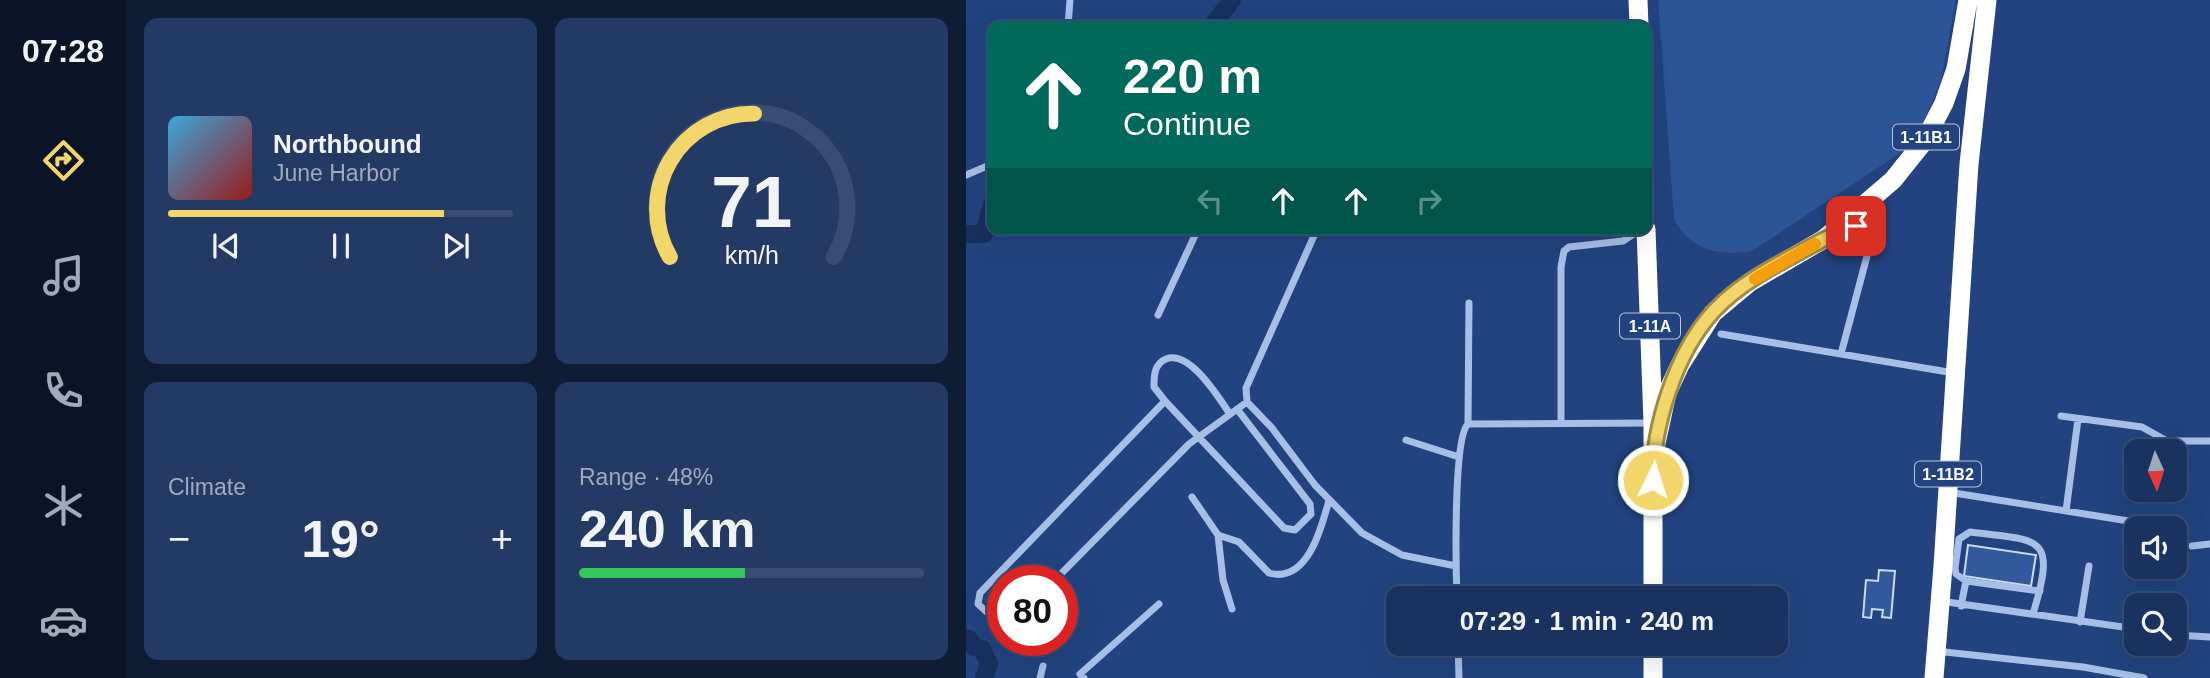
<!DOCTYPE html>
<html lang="en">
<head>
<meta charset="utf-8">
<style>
  body { margin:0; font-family:Helvetica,sans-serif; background:#233a65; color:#f1f3f6; height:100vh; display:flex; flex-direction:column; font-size:26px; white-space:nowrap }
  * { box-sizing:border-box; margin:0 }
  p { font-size:23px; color:#9faabd }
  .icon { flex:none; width:38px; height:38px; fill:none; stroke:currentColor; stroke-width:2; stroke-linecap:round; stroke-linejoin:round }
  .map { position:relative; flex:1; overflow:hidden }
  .sheet { display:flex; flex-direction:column; gap:18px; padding:18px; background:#0e1c34; width:840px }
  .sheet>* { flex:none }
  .hud { position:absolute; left:21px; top:21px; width:665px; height:214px; border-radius:14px; box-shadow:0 7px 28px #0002,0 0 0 2px #384d74; background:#00695c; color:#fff; overflow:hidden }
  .needle { width:46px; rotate:177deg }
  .fabs { position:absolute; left:1158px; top:439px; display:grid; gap:14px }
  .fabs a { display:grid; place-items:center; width:63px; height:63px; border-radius:14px; background:#1a325f; box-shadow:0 7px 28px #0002,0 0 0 2px #384d74; font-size:35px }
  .speed { position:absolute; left:21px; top:565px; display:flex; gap:14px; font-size:35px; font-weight:700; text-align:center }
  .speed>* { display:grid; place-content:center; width:91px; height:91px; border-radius:50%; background:#1a325f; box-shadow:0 7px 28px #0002,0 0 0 2px #384d74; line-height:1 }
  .speed .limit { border:10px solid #d22; background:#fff; color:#111 }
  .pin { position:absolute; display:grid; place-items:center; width:60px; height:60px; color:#fff; margin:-30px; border-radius:14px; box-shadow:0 4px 10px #0006 }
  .me { position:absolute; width:77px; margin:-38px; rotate:4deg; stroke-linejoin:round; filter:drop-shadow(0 0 5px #0008) }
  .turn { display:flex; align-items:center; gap:24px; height:147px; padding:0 21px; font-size:32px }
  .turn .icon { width:91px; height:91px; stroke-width:2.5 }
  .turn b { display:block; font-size:49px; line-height:60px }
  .lanes { display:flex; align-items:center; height:66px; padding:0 21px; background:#0003; justify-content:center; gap:35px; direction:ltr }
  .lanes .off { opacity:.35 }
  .big { font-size:52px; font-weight:700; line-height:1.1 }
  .sheet .widget { flex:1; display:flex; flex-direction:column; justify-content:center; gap:10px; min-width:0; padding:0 24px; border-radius:14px; background:#233a65 }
  .sheet .dial { align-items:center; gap:0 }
  .dial svg { height:182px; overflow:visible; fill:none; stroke:#384d74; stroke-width:7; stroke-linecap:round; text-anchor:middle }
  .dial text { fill:#f1f3f6; stroke:none }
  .song { display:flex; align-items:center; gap:21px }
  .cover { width:84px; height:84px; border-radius:10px; background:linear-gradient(135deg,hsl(200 70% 55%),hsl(0 70% 35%)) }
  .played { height:7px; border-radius:4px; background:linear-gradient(90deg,#f3d669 80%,#384d74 80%) }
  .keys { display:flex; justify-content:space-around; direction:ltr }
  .heat { display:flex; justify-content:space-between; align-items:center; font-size:38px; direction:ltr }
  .charge { height:10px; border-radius:5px; background:linear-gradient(90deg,#34c759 48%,#384d74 0) }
  .sheet .tiles { flex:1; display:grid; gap:18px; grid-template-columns:repeat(2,1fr) }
  .trip { position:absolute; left:420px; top:586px; width:402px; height:70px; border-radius:14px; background:#1a325f; box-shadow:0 7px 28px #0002,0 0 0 2px #384d74; font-weight:700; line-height:70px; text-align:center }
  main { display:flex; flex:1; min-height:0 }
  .menu { display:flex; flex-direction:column; width:126px; justify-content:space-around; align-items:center; background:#0a1426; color:#9faabd }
  .menu .icon { width:49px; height:49px }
  .menu .active { color:#f3d669 }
  .menu b { font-size:32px; color:#f1f3f6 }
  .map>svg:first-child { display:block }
  .green { fill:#2c5497 }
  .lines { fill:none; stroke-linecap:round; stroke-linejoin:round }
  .river { stroke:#17305f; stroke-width:18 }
  .building { fill:#32599c; stroke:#cbdbf5; stroke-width:2 }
  .street { stroke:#a7bfe7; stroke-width:7 }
  .highway { stroke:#fff; stroke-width:19 }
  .route-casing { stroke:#9e8b44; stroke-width:18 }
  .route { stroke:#f3d669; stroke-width:12 }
  .slow { stroke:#f59e0b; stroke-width:12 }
  .labels { text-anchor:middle; stroke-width:7; stroke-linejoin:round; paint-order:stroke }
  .shield { fill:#22437f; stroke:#bdc7d9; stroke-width:2 }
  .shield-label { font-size:16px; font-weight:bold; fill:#fff }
</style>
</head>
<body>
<main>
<nav class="menu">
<b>07:28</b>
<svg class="icon active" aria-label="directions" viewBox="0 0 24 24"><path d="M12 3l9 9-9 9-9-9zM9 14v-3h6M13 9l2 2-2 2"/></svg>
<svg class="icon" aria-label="music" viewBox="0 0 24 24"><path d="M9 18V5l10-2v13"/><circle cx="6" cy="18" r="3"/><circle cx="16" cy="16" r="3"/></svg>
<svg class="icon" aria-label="phone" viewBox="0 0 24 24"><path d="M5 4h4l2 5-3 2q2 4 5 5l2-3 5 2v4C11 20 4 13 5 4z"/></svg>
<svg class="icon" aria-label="climate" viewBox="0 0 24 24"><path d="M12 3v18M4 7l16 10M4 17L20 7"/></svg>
<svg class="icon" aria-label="car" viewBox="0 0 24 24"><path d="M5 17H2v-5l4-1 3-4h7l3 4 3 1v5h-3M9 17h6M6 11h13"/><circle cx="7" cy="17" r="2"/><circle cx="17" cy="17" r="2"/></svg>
</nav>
<section class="sheet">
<div class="tiles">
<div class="widget">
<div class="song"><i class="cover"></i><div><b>Northbound</b><p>June Harbor</p></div></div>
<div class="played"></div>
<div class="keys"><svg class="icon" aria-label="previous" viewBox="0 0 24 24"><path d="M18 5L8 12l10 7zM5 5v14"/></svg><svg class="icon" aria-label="pause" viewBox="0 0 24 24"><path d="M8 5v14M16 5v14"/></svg><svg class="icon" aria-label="next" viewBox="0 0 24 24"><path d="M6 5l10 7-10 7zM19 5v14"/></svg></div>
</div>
<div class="widget dial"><svg viewBox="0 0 100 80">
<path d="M14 69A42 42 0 1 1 86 69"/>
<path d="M14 69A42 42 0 0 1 51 6" stroke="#f3d669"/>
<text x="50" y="56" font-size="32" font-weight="700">71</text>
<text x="50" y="72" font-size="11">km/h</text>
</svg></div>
<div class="widget"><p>Climate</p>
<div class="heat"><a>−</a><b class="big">19°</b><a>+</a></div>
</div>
<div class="widget"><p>Range · 48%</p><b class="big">240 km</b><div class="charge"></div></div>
</div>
</section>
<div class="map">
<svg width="1244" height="678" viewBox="0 0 1244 678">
  <rect width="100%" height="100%" fill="#22437f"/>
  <path class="green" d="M 692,0 L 990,0 L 975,80 L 958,121 L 949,136 L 937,151 L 786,251 C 751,256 726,251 708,219 Z"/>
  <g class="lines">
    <path class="river" d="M 246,26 L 266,0
      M 0,234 L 18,234 L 26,204
      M 0,638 L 3,639 L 8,647 L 16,649 L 23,664 L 18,678"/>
  </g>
  <path class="building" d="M 1002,545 L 1070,555 L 1065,586 L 998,576 Z
    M 913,570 L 929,571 L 925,618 L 916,617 L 917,610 L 906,609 L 905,618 L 897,617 L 900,580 L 912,581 Z"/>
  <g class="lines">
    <path class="street" d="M 102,26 L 104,0
      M 0,175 L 26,164
      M 351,229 L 280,388 L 281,402 L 306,428 L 349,485 L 396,533 L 436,555 L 490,566
      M 192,315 L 232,229
      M 755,334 L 988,373
      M 875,354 L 901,256 L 901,237 L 890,226
      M 264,414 C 252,397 224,350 200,359 C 188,364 188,376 188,387 L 199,401 L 318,528 L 329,530 L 345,514 L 344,504 L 271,409
      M 1095,416 L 1176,427 L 1201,441 L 1244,441
      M 595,423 L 595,267 L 598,251 L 603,247 L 657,241 L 675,229
      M 502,424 L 686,423
      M 502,424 L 503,303
      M 440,440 L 493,457
      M 982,492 L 1206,528
      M 226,497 L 252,535 L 273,542 L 303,573 C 342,584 356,526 363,500
      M 1100,511 L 1112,419
      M 252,535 L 257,580 L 266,609
      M 1226,546 L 1244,544
      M 88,581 L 223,444 L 281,402
      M 491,598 C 490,571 487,438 502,424
      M 974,601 L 1171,629
      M 995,606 L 1000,581
      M 1067,614 C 1091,534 1075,541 1004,532 L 993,539 L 989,568 L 990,574 L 1000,581 L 1074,591
      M 1114,622 L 1123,566
      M 37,627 L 12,604 L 14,593 L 199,401
      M 1209,635 L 1244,637
      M 492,644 L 493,678
      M 970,651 L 1117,667 L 1178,678
      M 74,678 L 77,666
      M 118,678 L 114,674 L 193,604"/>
    <path class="highway" d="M 672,0 L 673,26
      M 680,229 L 687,423 L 687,598
      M 687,457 L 701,393 L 714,365 L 747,313 L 784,282 L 858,239 L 927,180 L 959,140 L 978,103 L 990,69 L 1002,0
      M 687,678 L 687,644
      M 968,678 L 977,566 L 1003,164 L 1021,0"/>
  </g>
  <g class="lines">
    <defs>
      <path id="route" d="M 687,480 C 687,425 710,352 748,311 C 776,281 816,262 851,243 C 864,235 878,233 890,226"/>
    </defs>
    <use href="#route" class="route-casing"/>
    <use href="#route" class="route"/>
    <path class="slow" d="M 789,279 L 849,244"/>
  </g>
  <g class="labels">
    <g class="shield">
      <rect x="927" y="124.5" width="66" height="25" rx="5"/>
      <rect x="654" y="313.5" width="60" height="25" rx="5"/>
      <rect x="949" y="461.5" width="66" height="25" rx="5"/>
    </g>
    <g class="shield-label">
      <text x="960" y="143">1-11B1</text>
      <text x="684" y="332">1-11A</text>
      <text x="982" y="480">1-11B2</text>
    </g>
  </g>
</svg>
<div class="fabs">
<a><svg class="needle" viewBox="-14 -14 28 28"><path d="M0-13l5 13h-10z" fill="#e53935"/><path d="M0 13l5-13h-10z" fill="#9faabd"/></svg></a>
<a><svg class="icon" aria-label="sound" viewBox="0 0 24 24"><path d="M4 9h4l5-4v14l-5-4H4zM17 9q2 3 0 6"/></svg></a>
<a><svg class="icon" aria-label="search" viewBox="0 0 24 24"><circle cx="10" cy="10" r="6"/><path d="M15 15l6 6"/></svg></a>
</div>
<div class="speed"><div class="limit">80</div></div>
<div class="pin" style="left:890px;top:226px;background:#d93025"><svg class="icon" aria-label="arrive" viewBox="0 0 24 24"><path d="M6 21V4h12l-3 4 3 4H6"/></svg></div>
<svg class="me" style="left:687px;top:480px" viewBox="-20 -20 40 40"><circle r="17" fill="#f3d669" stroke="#fff" stroke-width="3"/><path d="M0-11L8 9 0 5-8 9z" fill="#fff"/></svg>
<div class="trip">07:29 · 1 min · 240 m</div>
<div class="hud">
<div class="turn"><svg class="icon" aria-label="ahead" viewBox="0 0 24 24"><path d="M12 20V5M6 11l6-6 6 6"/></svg><div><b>220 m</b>Continue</div></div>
<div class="lanes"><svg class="icon off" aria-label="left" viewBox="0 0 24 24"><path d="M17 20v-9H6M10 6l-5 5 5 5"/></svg><svg class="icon" aria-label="ahead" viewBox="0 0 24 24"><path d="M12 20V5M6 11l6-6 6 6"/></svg><svg class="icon" aria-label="ahead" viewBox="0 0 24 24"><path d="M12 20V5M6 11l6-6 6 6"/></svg><svg class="icon off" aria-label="right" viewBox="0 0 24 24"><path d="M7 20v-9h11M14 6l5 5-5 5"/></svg></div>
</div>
</div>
</main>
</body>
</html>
